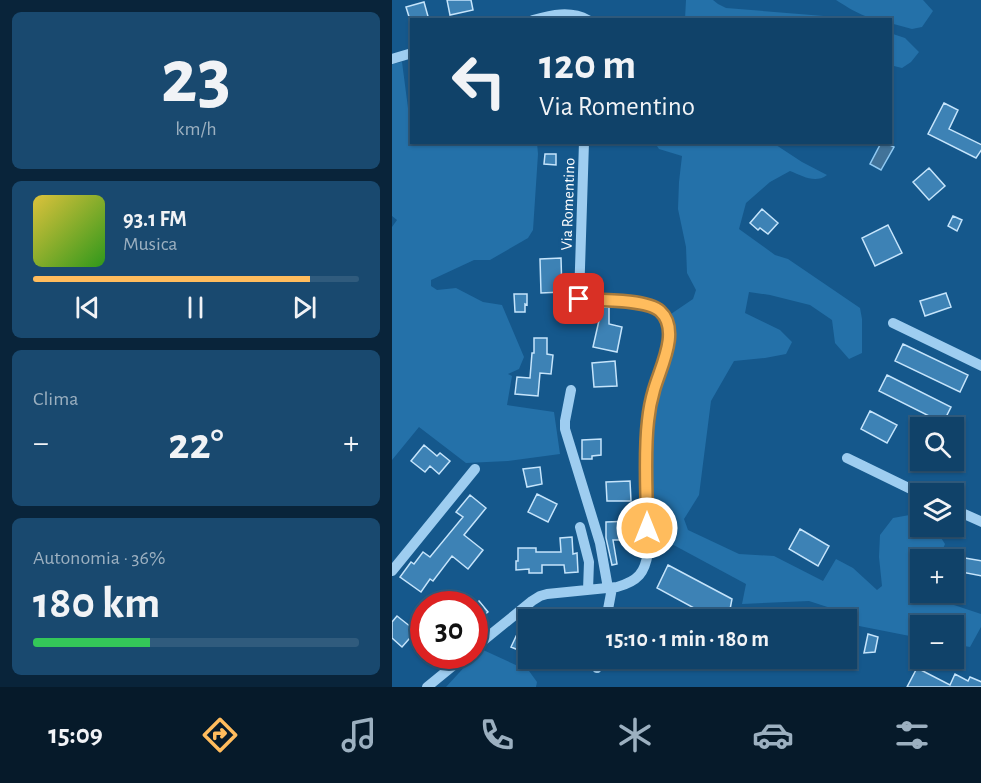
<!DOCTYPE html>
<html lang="it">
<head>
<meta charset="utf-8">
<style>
  body { margin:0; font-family:"Alegreya Sans",sans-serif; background:#19496f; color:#f1f3f6; height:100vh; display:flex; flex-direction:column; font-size:22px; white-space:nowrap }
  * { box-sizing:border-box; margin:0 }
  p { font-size:20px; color:#9cb0c0 }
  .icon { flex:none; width:33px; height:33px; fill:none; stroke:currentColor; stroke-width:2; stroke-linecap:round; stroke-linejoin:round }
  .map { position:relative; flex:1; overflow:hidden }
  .details { display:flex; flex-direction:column; gap:12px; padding:12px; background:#09243a; width:392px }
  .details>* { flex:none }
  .top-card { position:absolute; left:18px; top:18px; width:482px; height:126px; border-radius:0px; box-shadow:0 2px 4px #0004,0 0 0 2px #305b7d; background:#104269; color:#f1f3f6; overflow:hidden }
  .fabs { position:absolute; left:518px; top:417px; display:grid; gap:12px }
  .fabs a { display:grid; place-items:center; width:54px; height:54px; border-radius:0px; background:#104269; box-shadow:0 2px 4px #0004,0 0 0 2px #305b7d; font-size:30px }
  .speed { position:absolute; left:18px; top:591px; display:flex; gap:12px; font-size:30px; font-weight:700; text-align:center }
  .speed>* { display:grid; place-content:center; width:78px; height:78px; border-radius:50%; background:#104269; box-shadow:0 2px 4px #0004,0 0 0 2px #305b7d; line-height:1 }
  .speed .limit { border:9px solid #d22; background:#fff; color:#111 }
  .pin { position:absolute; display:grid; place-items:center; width:51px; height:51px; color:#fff; margin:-26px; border-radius:12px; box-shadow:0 3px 9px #0006 }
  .me { position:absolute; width:66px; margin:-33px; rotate:0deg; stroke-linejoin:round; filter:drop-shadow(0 0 4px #0008) }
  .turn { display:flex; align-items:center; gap:21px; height:126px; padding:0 30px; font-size:27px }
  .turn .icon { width:78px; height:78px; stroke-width:2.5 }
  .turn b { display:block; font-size:42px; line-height:51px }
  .big { font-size:45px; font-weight:700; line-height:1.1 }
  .details .tile { flex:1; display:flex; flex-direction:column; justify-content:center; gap:9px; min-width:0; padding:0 21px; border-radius:9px; background:#19496f }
  .details .dial { align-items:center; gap:0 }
  .dial b { font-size:78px; line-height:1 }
  .song { display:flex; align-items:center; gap:18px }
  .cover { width:72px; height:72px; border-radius:9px; background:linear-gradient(135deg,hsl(50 70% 55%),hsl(110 70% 35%)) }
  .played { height:6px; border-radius:3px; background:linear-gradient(90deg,#ffbc5d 85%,#305b7d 85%) }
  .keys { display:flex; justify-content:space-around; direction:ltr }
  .heat { display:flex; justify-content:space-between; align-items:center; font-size:33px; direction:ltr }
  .charge { height:9px; border-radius:4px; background:linear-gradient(90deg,#34c759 36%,#305b7d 0) }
  .trip { position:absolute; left:126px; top:609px; width:339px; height:60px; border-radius:0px; background:#104269; box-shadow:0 2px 4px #0004,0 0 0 2px #305b7d; font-weight:700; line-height:60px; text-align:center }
  .menu { display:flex; height:96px; justify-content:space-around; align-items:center; background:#061a2a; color:#9cb0c0 }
  .menu .icon { width:42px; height:42px }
  .menu .current { color:#ffbc5d }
  .menu b { font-size:27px; color:#f1f3f6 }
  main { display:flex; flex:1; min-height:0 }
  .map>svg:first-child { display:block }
  .green { fill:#2471a9 }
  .water { fill:#427399; stroke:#90caf3; stroke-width:1.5 }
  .building { fill:#3d82b5; stroke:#c5e4fb; stroke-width:1.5 }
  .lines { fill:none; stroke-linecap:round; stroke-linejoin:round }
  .minor { stroke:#9ecdf0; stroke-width:10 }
  .route-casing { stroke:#a67a3c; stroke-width:15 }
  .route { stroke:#ffbc5d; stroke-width:10 }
  .labels { text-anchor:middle; stroke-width:6; stroke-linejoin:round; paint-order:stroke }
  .street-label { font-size:16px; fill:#fff; stroke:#15588c }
</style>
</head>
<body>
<main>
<section class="details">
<div class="tile dial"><b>23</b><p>km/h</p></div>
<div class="tile">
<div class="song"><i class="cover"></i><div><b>93.1 FM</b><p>Musica</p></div></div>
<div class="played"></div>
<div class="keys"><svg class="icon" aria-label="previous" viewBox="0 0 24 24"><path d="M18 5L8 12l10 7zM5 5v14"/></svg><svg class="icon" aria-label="pause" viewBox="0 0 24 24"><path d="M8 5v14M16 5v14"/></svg><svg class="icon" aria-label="next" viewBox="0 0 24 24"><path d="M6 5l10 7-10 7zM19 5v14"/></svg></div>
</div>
<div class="tile"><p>Clima</p>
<div class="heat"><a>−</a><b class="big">22°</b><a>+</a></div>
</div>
<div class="tile"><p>Autonomia · 36%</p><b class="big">180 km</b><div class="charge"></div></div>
</section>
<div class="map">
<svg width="590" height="687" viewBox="0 0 590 687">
  <rect width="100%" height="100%" fill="#15588c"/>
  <path class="green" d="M 294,0 L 321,0 L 326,4 L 334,8 L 444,17 L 452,19 L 293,19 Z
    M 444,0 L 531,0 L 541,11 L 530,27 L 520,29 L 498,23 L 498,20 C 475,20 463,12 444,0 Z
    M 498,33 L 513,38 L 527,52 L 519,62 L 510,68 L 498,65 Z
    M 10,62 L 16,108 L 19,108 L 20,142 L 145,143 L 146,154 L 141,230 L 136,238 L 98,260 L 82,260 L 39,280 L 39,286 L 45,290 L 64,288 L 91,302 L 110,305 L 132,357 L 127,369 L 116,374 L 120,376 L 115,405 L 162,412 L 168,454 L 116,461 L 74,463 L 27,427 L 0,460 L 0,227 L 5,220 L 0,216 L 0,64 Z
    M 263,143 L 381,143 L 410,162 L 435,175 C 423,184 411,176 398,171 L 378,182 L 354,203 L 347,229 L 383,255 L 396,259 L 468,308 L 470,319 L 470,353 L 457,359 L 443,343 L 440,320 L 418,305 L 378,295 L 357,292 L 353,313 L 388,330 L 400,342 L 394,354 L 373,358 L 342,361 L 319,401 L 307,495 L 292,519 L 296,530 L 347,554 L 382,556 L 431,581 L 444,559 L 461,568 L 485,590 L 490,586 L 487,557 L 488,535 L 501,518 L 523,514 L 528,517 L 528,526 L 542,527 L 553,544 L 547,559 L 528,560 L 528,592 L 535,593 L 535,596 L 589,614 L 589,627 L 578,647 L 561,644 L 561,626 L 528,626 L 528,638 L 462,625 L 463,616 L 417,601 L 350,604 L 354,584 L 263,535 L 259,435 L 276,316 L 301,299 L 304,290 L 295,273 L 294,247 L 286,209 L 287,182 L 290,156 L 267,149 Z
    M 89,649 L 137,671 L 145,682 L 144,687 L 54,687 Z"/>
  <path class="water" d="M 489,143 L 494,143 L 502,147 L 489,170 L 478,164 Z"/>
  <path class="building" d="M 55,0 L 79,0 L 81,10 L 58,15 Z
    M 32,2 L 37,20 L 18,20 L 14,7 Z
    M 552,103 L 566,110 L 557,129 L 590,145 L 590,149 L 584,158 L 536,134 Z
    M 153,154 L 164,154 L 164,165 L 152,164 Z
    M 537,168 L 553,186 L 537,200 L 521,182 Z
    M 370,209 L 386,223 L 376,234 L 368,228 L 366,230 L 358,223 Z
    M 561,216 L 570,220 L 565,231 L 556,226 Z
    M 496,225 L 510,253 L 483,266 L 470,238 Z
    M 169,258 L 170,292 L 149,293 L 148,259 Z
    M 554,293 L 559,307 L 533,316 L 528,301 Z
    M 122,294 L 135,294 L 135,305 L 133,304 L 133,312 L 123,312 Z
    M 210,307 L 217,307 L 217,324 L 230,327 L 225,352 L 201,347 Z
    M 142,338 L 155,338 L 155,354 L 161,355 L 159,374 L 148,373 L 146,396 L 123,394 L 125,377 L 138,378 L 140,353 L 142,353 Z
    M 511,344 L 576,375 L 568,392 L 503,361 Z
    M 223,361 L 225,386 L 202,387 L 200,363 Z
    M 495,375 L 559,407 L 551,423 L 487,391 Z
    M 478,411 L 505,425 L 495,443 L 469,429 Z
    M 209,439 L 209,455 L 200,456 L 200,459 L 190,459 L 190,440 Z
    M 32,445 L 45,456 L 48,453 L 58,461 L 47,474 L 38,466 L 33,472 L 19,461 Z
    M 148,467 L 150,484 L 135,487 L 131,469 Z
    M 238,481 L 239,501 L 215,501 L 214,482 Z
    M 145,494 L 165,504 L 156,522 L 136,512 Z
    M 78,495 L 94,508 L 72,535 L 91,550 L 76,569 L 60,556 L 41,581 L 38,579 L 29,592 L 8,577 L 19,562 L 22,564 L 31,552 L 38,557 L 71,517 L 64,512 Z
    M 241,521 L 241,540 L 221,540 L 225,564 L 220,565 L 214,538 L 214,522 Z
    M 408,529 L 437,546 L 426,566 L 397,549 Z
    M 180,537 L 181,554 L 185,553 L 186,572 L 173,573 L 172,565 L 150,565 L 150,573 L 137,573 L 137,569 L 124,570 L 124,561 L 126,561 L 126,548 L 144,548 L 144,552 L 169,552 L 168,538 Z
    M 567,557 L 590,561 L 590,576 L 564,571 Z
    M 276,565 L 340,599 L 336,620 L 324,620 L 265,588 Z
    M 87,601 L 96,612 L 82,623 L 82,605 Z
    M 5,616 L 24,631 L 10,647 L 0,638 L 0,622 Z
    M 127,630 L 136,634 L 136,654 L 119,647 Z
    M 476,634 L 486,637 L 483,652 L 472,653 Z
    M 525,668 L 558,685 L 563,674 L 576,681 L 578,677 L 590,682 L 590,687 L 515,687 Z"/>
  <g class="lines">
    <path class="minor" d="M 141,20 C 159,15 178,10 196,20
      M 0,59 L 20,53
      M 501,323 L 590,366
      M 179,390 L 173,421 L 173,429 L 208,543 L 216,588
      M 455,458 L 529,494
      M 561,509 L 590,522
      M 188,527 L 197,562 L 196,590
      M 0,571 L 83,469
      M 214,620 L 220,588
      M 82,648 L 140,601 L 148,596 L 155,594 L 225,587 C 246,581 253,573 256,552 C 255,524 255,497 255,469 C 255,448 254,426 258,405 C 263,380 289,337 271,314 C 259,298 206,300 187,299 L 192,142
      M 205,668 L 207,658
      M 35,687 L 73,656"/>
  </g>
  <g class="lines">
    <defs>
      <path id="route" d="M 187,299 C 205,300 255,299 268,311 C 289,330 268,368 262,390 C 259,400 257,411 256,421 C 252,455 255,493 255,528"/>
    </defs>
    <use href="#route" class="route-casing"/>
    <use href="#route" class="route"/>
  </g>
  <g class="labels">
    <g class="street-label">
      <text transform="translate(175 204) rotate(-88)" y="6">Via Romentino</text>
    </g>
  </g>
</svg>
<div class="fabs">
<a><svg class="icon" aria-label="search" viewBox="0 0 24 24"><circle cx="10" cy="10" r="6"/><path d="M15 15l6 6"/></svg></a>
<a><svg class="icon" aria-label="layers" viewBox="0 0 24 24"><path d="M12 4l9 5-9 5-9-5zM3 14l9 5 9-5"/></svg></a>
<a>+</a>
<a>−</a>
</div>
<div class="speed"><div class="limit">30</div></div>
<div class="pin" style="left:187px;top:299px;background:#d93025"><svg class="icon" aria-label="arrive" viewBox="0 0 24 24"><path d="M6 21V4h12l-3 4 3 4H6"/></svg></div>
<svg class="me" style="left:255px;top:528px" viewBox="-20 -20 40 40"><circle r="17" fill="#ffbc5d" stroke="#fff" stroke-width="3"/><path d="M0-11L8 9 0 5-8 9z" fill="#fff"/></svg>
<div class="trip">15:10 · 1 min · 180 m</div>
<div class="top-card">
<div class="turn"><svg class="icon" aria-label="left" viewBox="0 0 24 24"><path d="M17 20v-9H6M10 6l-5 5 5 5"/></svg><div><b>120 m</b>Via Romentino</div></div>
</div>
</div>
</main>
<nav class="menu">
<b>15:09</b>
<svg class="icon current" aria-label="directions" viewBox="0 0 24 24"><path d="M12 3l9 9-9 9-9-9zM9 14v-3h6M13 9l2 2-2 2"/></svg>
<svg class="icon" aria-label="music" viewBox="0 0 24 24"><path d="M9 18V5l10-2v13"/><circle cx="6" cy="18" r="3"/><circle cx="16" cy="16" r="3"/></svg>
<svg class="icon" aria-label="phone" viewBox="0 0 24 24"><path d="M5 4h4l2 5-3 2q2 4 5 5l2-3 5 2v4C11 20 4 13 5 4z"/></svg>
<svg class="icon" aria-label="climate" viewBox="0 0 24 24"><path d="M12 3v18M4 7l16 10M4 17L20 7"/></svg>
<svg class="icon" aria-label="car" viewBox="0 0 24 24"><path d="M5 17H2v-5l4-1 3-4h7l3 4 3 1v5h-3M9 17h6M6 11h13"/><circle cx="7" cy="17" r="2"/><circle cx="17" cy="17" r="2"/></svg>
<svg class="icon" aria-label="filters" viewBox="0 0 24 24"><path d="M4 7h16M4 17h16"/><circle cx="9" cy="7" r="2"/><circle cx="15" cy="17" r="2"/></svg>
</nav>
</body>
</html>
